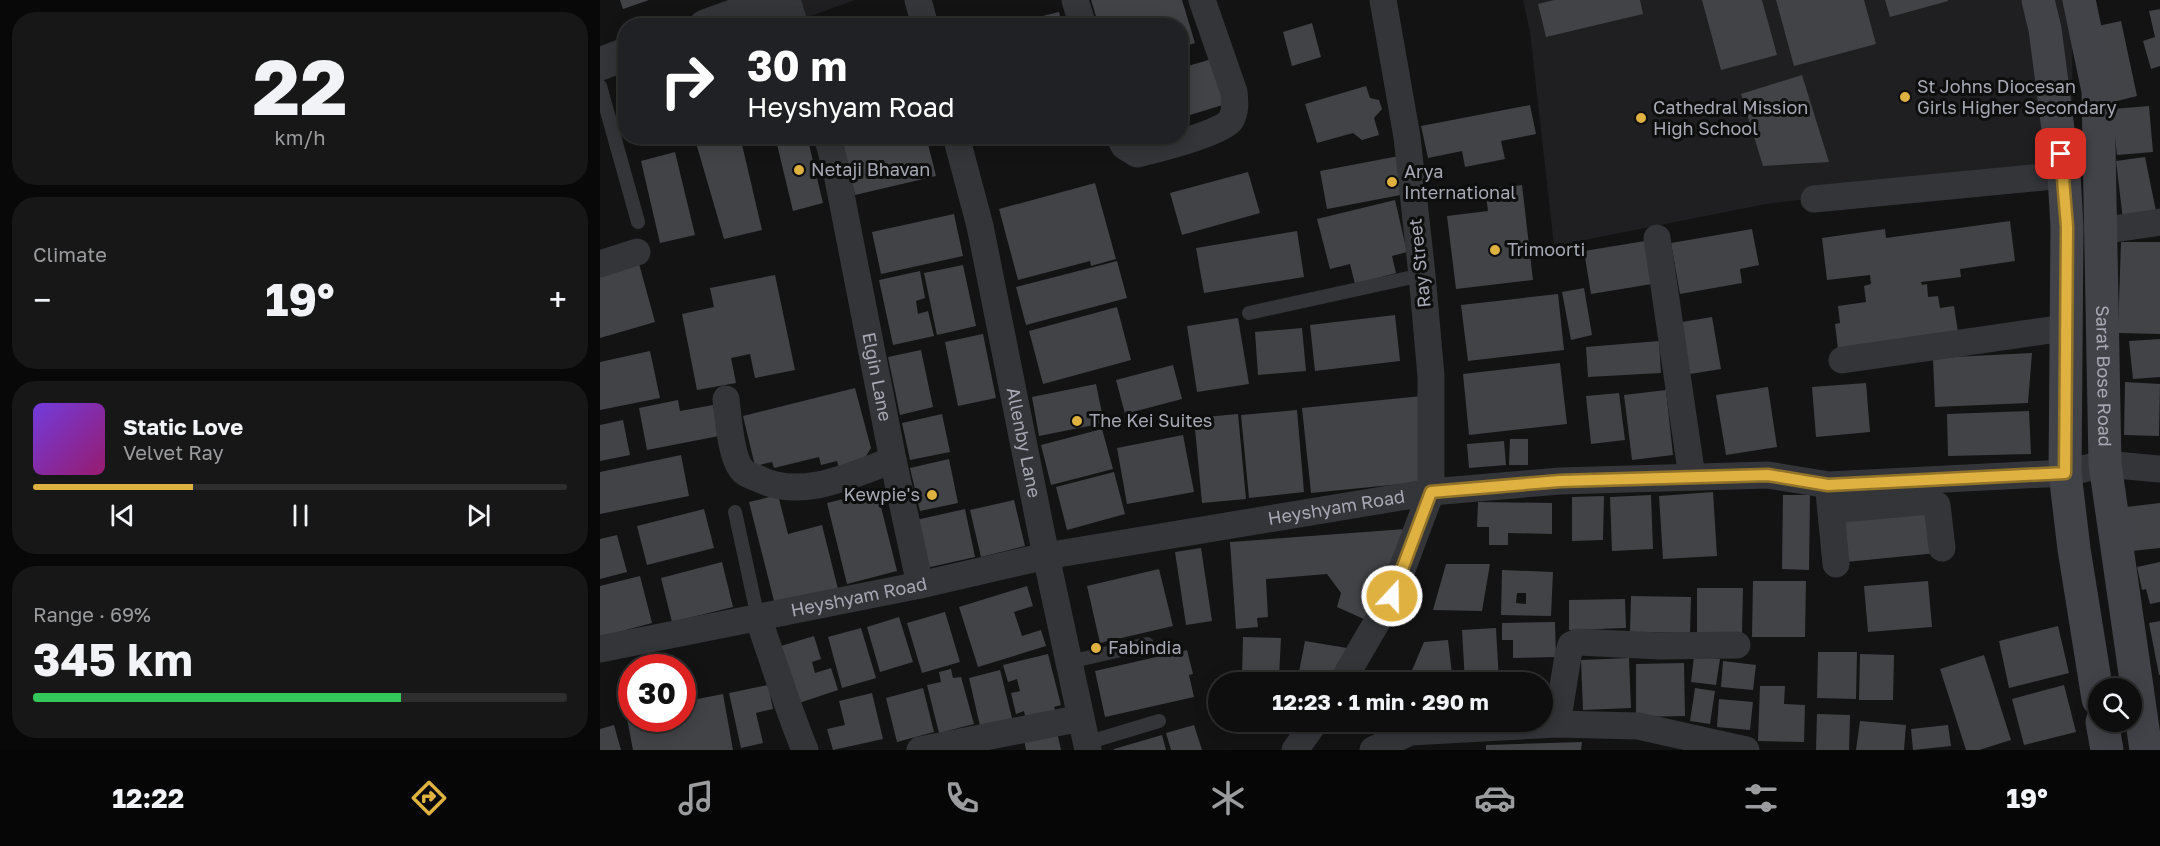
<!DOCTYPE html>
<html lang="en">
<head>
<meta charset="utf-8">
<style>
  body { margin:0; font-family:"Golos Text",sans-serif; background:#171718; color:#f1f3f6; height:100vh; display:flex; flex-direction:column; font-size:22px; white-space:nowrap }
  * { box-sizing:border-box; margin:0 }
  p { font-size:20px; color:#9b9c9e }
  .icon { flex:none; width:33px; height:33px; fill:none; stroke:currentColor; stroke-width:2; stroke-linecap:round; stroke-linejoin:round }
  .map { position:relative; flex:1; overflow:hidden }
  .panel { display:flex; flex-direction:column; gap:12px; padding:12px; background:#080808; width:600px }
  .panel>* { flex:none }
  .hud { position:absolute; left:18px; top:18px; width:570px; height:126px; border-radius:24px; box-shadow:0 3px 15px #0003,0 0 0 2px #2e2e2f; background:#202124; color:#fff; overflow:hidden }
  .controls { position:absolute; left:1488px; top:678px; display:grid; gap:12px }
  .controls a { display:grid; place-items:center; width:54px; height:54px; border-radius:50%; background:#0e0e0f; box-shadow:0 3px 15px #0003,0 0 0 2px #2e2e2f; font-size:30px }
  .speed { position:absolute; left:18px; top:654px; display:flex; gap:12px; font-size:30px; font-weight:700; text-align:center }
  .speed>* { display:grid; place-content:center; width:78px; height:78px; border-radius:50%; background:#0e0e0f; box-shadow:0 3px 15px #0003,0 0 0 2px #2e2e2f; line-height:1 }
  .speed .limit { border:9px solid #d22; background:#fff; color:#111 }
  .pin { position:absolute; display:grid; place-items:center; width:51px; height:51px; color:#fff; margin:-26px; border-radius:12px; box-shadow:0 3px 9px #0006 }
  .me { position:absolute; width:66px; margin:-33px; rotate:21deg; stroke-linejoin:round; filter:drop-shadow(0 0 4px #0008) }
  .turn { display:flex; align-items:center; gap:21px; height:126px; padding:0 30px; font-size:27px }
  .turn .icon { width:78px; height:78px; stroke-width:2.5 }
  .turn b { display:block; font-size:42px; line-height:51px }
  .big { font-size:45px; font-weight:700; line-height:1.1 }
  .panel .widget { flex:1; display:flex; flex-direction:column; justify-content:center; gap:9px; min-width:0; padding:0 21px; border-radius:24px; background:#171718 }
  .panel .dial { align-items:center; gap:0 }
  .dial b { font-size:78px; line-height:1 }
  .song { display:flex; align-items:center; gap:18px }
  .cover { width:72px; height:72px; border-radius:9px; background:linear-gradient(135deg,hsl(260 70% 55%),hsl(320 70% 35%)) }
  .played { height:6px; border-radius:3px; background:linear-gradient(90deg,#dfb140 30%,#2e2e2f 30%) }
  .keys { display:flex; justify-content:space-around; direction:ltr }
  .heat { display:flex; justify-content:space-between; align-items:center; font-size:33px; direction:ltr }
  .charge { height:9px; border-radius:4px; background:linear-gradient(90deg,#34c759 69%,#2e2e2f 0) }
  .trip { position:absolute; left:608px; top:672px; width:345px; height:60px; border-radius:30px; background:#0e0e0f; box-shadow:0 3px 15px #0003,0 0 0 2px #2e2e2f; font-weight:700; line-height:60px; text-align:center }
  .tab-bar { display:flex; height:96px; justify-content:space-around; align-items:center; background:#060606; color:#9b9c9e }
  .tab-bar .icon { width:42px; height:42px }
  .tab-bar .current { color:#dfb140 }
  .tab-bar b { font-size:27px; color:#f1f3f6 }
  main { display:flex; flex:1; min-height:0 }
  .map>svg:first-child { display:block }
  .built { fill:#1f1f21 }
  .building { fill:#424347; fill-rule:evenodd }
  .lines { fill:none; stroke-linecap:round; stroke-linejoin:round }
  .service { stroke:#343539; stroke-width:14 }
  .minor { stroke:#343539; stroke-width:27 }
  .tertiary { stroke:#343539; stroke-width:33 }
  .secondary { stroke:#424348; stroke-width:33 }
  .route-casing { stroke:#91732a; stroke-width:15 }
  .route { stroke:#dfb140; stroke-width:10 }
  .poi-dot { fill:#dfb140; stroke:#0e0e0f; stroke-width:2 }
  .labels { text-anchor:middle; stroke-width:6; stroke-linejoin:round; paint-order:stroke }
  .poi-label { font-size:18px; fill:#a6a9b3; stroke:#0e0e0f; text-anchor:start }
  .street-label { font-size:18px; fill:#a6a9b3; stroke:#0e0e0f }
</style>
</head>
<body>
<main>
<section class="panel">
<div class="widget dial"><b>22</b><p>km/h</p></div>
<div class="widget"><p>Climate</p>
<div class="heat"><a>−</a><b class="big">19°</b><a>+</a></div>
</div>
<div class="widget">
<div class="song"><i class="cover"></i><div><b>Static Love</b><p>Velvet Ray</p></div></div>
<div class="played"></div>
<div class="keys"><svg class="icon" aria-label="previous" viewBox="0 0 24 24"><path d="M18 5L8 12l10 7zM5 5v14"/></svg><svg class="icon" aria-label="pause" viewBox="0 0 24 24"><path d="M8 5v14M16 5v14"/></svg><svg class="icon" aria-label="next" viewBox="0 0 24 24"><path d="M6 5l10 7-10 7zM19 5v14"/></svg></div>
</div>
<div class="widget"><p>Range · 69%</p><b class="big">345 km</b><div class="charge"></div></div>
</section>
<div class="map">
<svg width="1560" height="750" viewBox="0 0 1560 750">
  <rect width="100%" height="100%" fill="#131314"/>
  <path class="built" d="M 149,0 L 255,0 L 183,26 L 154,25 Z
    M 923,0 L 1463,0 L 1472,27 L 1473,168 L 1166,204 L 954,246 L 930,32 Z"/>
  <path class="building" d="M 20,0 L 49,0 L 23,9 Z
    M 491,0 L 582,0 L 595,43 L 582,47 L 588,66 L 612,59 L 626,104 L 580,118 L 580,26 L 507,26 L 505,21 L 498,23 Z
    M 954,0 L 1040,0 L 1043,14 L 946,37 L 938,4 Z
    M 1102,0 L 1162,0 L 1177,55 L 1121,70 Z
    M 1176,0 L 1264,0 L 1276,44 L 1194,66 Z
    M 1285,0 L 1348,0 L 1348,1 L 1290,17 Z
    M 1560,9 L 1560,66 L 1551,69 L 1543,41 L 1555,37 L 1549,11 Z
    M 459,12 L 462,26 L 406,26 L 406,25 Z
    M 1521,21 L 1537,96 L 1509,103 L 1498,26 Z
    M 712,23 L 721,57 L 692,66 L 683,32 Z
    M 1202,75 L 1229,162 L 1163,166 L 1141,94 Z
    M 766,86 L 770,98 L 779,100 L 782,109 L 774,118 L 779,135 L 762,140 L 753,133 L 717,143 L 705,104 Z
    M 930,105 L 936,134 L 901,141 L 905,159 L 865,167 L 862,151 L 828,158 L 821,126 Z
    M 1549,106 L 1553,152 L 1517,155 L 1512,109 Z
    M 94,136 L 140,136 L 162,230 L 124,239 Z
    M 175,136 L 207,136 L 223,203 L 193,211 Z
    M 248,136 L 326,136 L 336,176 L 255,195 L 242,138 Z
    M 75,152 L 95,235 L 60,243 L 41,161 Z
    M 799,156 L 806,194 L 727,209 L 720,171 Z
    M 1545,157 L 1557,216 L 1523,220 L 1516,161 Z
    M 648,172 L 660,213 L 582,235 L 570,193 Z
    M 495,183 L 516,259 L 491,266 L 490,261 L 418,280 L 399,209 Z
    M 922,185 L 933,280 L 856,289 L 847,216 L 888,211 L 885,189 Z
    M 795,200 L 807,252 L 792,256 L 796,273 L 755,284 L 750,264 L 730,269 L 717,219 Z
    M 354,214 L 363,256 L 281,274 L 272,232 Z
    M 1410,221 L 1415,261 L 1360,269 L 1361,277 L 1321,282 L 1322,285 L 1327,284 L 1328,297 L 1338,296 L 1340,308 L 1354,306 L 1358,332 L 1238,349 L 1235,324 L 1240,323 L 1238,306 L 1266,302 L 1264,286 L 1271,284 L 1270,275 L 1227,280 L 1222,238 L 1285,229 L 1286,238 Z
    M 1152,229 L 1159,265 L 1140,269 L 1142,283 L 1080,294 L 1071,243 Z
    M 697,231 L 704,277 L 604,293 L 596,248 Z
    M 1045,241 L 1052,284 L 991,294 L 984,251 Z
    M 1521,242 L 1560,242 L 1560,334 L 1518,333 Z
    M 38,260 L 55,322 L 0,338 L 0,271 Z
    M 517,261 L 527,298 L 426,325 L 416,287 Z
    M 363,265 L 376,326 L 337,335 L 324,273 Z
    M 320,271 L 325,298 L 316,301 L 318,314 L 328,311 L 334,336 L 293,345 L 279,280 Z
    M 175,275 L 195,370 L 155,378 L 150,354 L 131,358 L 136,383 L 97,390 L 82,314 L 114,307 L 110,288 Z
    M 984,288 L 992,335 L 971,340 L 962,292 Z
    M 958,294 L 964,350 L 868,361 L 861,305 Z
    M 517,307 L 531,360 L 443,384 L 429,331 Z
    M 795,315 L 800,361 L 715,371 L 710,325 Z
    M 1112,317 L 1121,369 L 1090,374 L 1082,322 Z
    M 638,318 L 649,384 L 597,392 L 587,326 Z
    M 702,328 L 706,371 L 658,375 L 655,332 Z
    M 383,334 L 396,398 L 358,406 L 345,342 Z
    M 1560,339 L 1560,377 L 1533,379 L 1529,341 Z
    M 1059,341 L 1061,373 L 988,377 L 986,347 Z
    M 321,350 L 333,407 L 300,415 L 288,357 Z
    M 50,351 L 60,398 L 0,410 L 0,362 Z
    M 1432,353 L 1428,403 L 1335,407 L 1333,358 Z
    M 960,363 L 967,424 L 869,435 L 863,374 Z
    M 573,365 L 582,399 L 525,414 L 516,380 Z
    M 1525,382 L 1560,384 L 1559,436 L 1524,435 Z
    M 1266,383 L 1270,432 L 1216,437 L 1212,387 Z
    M 496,384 L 504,423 L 439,436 L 432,397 Z
    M 1168,387 L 1177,447 L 1126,455 L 1116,395 Z
    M 255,388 L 271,448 L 263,461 L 239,468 L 237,461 L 221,465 L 219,457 L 174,468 L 172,462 L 155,466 L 143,416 Z
    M 1066,390 L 1073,455 L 1032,460 L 1024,395 Z
    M 1019,393 L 1025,440 L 991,444 L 986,396 Z
    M 822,396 L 831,481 L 711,493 L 702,408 Z
    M 78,400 L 80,411 L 113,405 L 119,436 L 47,450 L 39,408 Z
    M 697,410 L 704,492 L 649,498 L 641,415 Z
    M 1429,411 L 1431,454 L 1348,456 L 1347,414 Z
    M 342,414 L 350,452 L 310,460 L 302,423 Z
    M 638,414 L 646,499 L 602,503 L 594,418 Z
    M 23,420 L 30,455 L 0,461 L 0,425 Z
    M 502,429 L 513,469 L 451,485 L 441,445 Z
    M 583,435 L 594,492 L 527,504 L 517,448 Z
    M 910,439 L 928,439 L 928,465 L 909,465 Z
    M 904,441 L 906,465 L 869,468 L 867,444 Z
    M 81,455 L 89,496 L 0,514 L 0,472 Z
    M 349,459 L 358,503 L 320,511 L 310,468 Z
    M 514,472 L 525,514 L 467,530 L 456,487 Z
    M 277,491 L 297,571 L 247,584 L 227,503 Z
    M 1113,492 L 1117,556 L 1063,559 L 1059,496 Z
    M 178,495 L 188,534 L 222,525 L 238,589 L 175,605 L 149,502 Z
    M 1051,495 L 1053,549 L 1012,551 L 1010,497 Z
    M 1183,495 L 1210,495 L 1209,570 L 1182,569 Z
    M 1004,496 L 1003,540 L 972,541 L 972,497 Z
    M 414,500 L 425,546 L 381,557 L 370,510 Z
    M 878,502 L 952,503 L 952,534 L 908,533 L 908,545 L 889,545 L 889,527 L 877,527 Z
    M 1560,503 L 1560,548 L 1532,551 L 1526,507 Z
    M 1332,507 L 1337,553 L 1246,562 L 1242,516 Z
    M 104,509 L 114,548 L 47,565 L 37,526 Z
    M 365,509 L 375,557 L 326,568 L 316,520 Z
    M 805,529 L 766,620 L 737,607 L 741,593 L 727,574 L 666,579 L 668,617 L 657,618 L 658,627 L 636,629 L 630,542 Z
    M 17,535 L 27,572 L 0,579 L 0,539 Z
    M 601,548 L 612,621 L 586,625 L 575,552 Z
    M 122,562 L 133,607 L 72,622 L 61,578 Z
    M 1560,562 L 1560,602 L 1550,604 L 1546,589 L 1542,590 L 1537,567 Z
    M 846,564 L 890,564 L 882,611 L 833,610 Z
    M 559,569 L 573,626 L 500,643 L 487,586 Z
    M 902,570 L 953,572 L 951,616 L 901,615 ZM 917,593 L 926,593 L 926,604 L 916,603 Z
    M 40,576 L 52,623 L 0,637 L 0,586 Z
    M 1153,581 L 1206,581 L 1205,637 L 1152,637 Z
    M 1328,581 L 1332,627 L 1268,632 L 1264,586 Z
    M 427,586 L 433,606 L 414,612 L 422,636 L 441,630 L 446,646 L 378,667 L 359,607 Z
    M 1097,588 L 1143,588 L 1142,634 L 1097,634 Z
    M 1031,596 L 1091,597 L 1090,633 L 1030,632 Z
    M 1025,599 L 1026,628 L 969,630 L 969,600 Z
    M 345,612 L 360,662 L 322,673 L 307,623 Z
    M 299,617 L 313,662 L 280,672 L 267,627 Z
    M 1560,621 L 1560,675 L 1559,675 L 1549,623 Z
    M 955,622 L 956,657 L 913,658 L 913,640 L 902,640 L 902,623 Z
    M 1458,626 L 1469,673 L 1409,688 L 1399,641 Z
    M 261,628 L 276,678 L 242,688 L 228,637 Z
    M 896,628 L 899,682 L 865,682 L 862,630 Z
    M 214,636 L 221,659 L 212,662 L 215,673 L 231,668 L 238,690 L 199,703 L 181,646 Z
    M 643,637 L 681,638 L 679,678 L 642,676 Z
    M 848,640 L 853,682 L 807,682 L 824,642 Z
    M 705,641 L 753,649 L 730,682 L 697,682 Z
    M 587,650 L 593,674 L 589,675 L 594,697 L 505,717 L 495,671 Z
    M 1218,652 L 1257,652 L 1256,699 L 1217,698 Z
    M 448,654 L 461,705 L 454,707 L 456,713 L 426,720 L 424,711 L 416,714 L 411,693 L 420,691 L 417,679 L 408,682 L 403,665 Z
    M 1260,654 L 1294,655 L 1293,700 L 1259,700 Z
    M 1384,655 L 1411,740 L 1379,750 L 1366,750 L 1340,669 Z
    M 1094,656 L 1120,659 L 1116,685 L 1091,682 Z
    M 1029,658 L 1031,708 L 983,710 L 981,660 Z
    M 1123,661 L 1156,665 L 1153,690 L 1121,687 Z
    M 1084,663 L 1085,716 L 1036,717 L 1036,664 Z
    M 351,669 L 353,678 L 361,677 L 374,724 L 339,733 L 327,685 L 341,682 L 339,672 Z
    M 400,670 L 412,718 L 380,726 L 369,678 Z
    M 168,685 L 173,709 L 156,713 L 163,743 L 141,748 L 129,693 Z
    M 1464,685 L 1476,732 L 1424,745 L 1412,699 Z
    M 1160,686 L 1185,686 L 1184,704 L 1205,705 L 1204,742 L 1158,741 Z
    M 323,688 L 334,732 L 297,742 L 286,698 Z
    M 1095,688 L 1115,691 L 1110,724 L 1090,721 Z
    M 272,693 L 283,739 L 233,750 L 227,729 L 245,725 L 239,701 Z
    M 123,694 L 133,750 L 33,750 L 26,713 L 32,712 L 32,718 L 82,718 L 82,702 Z
    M 1119,699 L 1153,702 L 1150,730 L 1117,727 Z
    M 1217,714 L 1250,715 L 1249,750 L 1216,750 Z
    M 1260,721 L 1306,725 L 1304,750 L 1256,750 Z
    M 644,722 L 678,722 L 678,725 L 644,725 Z
    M 14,725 L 21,750 L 0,750 L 0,729 Z
    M 594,725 L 602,750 L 571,750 L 566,733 Z
    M 1348,725 L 1351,746 L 1313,750 L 1311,729 Z
    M 456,727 L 461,750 L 426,750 L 423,734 Z
    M 562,735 L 566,750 L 514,750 L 514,749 Z
    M 982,742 L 981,750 L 886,750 L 886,745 Z"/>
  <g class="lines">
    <path class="service" d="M 0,86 L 38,222
      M 649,313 L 822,275
      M 135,512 L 158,618
      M 469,662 L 547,644
      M 486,743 L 559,721"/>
    <g class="minor">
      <path d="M 187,0 L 195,26"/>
      <path d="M 318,0 L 325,26"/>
      <path d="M 475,0 L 483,26"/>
      <path id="s1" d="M 227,136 L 236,169 L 293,460 L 320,585"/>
      <path id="s2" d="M 356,136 L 380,226 L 446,556 L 488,750"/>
      <path d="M 519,136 L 524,146 L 537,154 C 554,150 623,133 631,120 C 636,110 635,102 634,92 L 602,0"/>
      <path d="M 1214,199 L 1464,175"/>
      <path d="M 1500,231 L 1560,222"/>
      <path d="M 1057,238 L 1092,477"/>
      <path d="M 0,264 L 37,252"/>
      <path d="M 1242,360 L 1465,328"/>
      <path d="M 126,399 C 128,416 131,460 143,471 C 146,475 155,477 159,479 C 202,500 252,475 293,460"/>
      <path d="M 1229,492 L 1236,564"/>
      <path d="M 1231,510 L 1329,501 L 1337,505 L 1342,548"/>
      <path d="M 158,618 C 174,662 187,707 205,750"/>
      <path id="s3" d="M 0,649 L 320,585 L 446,556 L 831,492 L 960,481 L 1168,475 L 1229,485 L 1465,473 L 1505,464 L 1560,469"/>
      <path d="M 742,682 L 792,596 L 831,492 L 831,376 L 822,275 L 807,137 L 783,0"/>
      <path d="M 957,724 L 968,656 L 971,645 L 978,642 L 1060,646 L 1137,645"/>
      <path d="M 320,750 L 481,718"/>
      <path d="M 695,750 L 715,722"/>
      <path d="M 773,750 L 810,732 L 957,724 L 1038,726 L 1146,750"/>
    </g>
    <path class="tertiary" d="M 105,26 L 176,0
      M 0,64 L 26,54"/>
    <g class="secondary">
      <path d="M 1438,0 L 1445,29 L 1464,175 L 1467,227 L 1465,473 L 1474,549 L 1498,699"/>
      <path id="s4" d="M 1479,0 L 1498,91 L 1505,464 L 1546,750"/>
      <path d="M 1502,722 L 1507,750"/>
    </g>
  </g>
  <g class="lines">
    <defs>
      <path id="route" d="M 792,596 L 831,492 L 960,481 L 1168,475 L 1228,485 L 1465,473 L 1467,227 L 1461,154"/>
    </defs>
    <use href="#route" class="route-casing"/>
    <use href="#route" class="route"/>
  </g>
  <g class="poi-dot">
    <circle cx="1305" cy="97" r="6"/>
    <circle cx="1041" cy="118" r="6"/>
    <circle cx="199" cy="170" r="6"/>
    <circle cx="792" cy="182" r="6"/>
    <circle cx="895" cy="250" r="6"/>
    <circle cx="477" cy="421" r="6"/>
    <circle cx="332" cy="495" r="6"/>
    <circle cx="496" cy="648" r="6"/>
  </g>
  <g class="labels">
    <g class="poi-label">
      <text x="1317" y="93">St Johns Diocesan<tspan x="1317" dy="21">Girls Higher Secondary</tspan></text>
      <text x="1053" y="114">Cathedral Mission<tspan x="1053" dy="21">High School</tspan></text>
      <text x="211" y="176">Netaji Bhavan</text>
      <text x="804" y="178">Arya<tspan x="804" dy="21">International</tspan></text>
      <text x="907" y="256">Trimoorti</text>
      <text x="489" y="427">The Kei Suites</text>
      <text x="320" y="501" text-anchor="end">Kewpie's</text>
      <text x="508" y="654">Fabindia</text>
    </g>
    <g class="street-label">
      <text transform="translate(820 263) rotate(-96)" y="6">Ray Street</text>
      <text dy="6" stroke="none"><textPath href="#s4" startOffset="378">Sarat Bose Road</textPath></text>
      <text dy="6" stroke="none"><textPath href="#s1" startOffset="246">Elgin Lane</textPath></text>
      <text dy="6" stroke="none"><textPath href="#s2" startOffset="314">Allenby Lane</textPath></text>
      <text dy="6" stroke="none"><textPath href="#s3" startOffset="750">Heyshyam Road</textPath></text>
      <text dy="6" stroke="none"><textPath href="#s3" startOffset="264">Heyshyam Road</textPath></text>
    </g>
  </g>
</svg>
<div class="controls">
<a><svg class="icon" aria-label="search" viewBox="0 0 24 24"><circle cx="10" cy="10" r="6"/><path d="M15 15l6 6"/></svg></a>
</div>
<div class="speed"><div class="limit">30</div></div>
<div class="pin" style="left:1461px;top:154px;background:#d93025"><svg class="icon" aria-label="arrive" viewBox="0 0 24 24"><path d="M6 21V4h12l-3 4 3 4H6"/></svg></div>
<svg class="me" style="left:792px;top:596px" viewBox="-20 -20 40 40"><circle r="17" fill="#dfb140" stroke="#fff" stroke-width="3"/><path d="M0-11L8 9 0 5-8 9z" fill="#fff"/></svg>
<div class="trip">12:23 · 1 min · 290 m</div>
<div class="hud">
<div class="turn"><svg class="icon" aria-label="right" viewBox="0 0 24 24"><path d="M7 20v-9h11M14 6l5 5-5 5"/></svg><div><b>30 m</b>Heyshyam Road</div></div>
</div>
</div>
</main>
<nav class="tab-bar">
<b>12:22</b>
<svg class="icon current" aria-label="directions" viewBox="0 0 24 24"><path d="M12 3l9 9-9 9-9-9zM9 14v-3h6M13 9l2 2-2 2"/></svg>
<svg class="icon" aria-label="music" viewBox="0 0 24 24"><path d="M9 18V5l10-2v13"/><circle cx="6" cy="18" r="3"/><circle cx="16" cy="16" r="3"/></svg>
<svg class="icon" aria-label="phone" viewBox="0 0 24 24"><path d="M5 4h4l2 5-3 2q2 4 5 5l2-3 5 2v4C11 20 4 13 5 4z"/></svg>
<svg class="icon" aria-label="climate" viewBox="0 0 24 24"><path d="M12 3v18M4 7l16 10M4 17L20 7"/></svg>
<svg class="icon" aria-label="car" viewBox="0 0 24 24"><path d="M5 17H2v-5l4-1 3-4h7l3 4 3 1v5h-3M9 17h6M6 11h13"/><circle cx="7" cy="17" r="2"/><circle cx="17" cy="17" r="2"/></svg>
<svg class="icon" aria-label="filters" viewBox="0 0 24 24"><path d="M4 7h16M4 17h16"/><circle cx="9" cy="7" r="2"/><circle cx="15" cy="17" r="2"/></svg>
<b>19°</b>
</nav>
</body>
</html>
